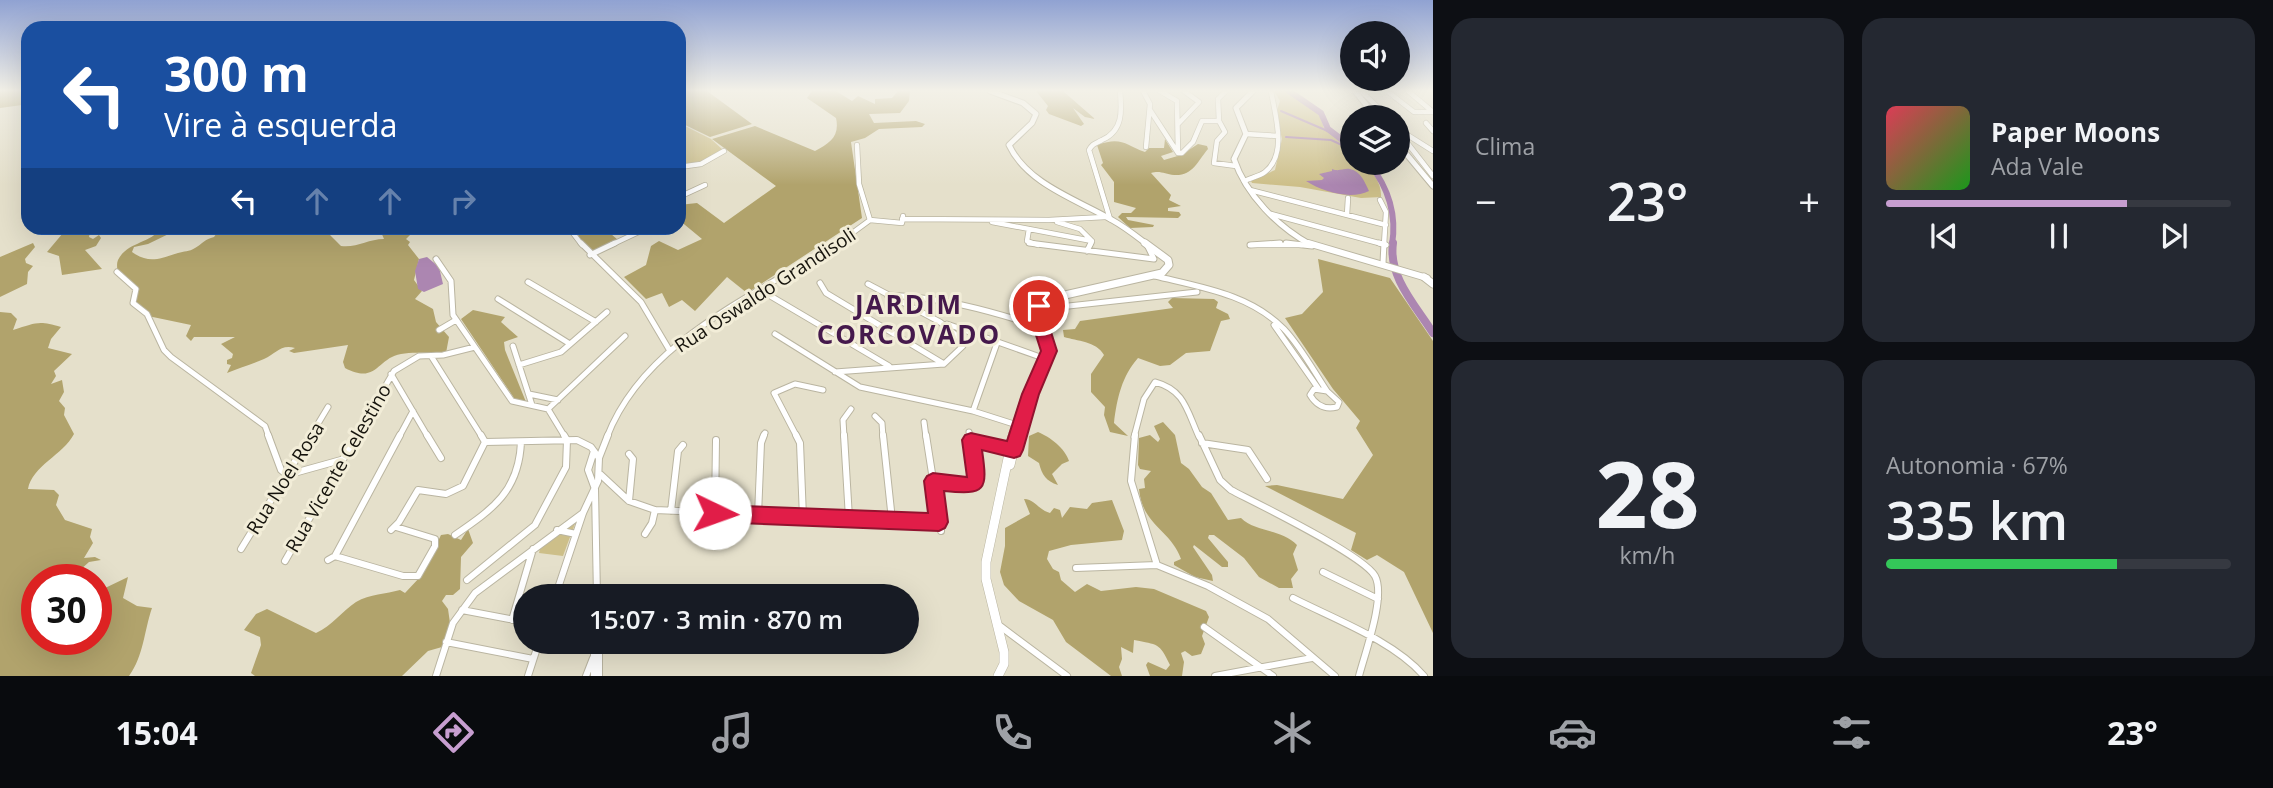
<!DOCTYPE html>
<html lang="pt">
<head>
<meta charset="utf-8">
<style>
  body { margin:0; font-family:"Open Sans",sans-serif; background:#242831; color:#f1f3f6; height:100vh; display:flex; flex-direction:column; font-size:26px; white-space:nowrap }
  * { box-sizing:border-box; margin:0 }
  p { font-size:23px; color:#9ea1a6 }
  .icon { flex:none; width:38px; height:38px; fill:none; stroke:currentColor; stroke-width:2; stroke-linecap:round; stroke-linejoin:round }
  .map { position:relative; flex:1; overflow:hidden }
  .details { display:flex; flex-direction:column; gap:18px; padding:18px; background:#0d0f14; width:840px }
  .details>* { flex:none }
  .top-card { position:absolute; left:21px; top:21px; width:665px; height:214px; border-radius:21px; box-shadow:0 7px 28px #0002; background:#1a4fa0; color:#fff; overflow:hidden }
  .controls { position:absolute; left:1340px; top:21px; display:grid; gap:14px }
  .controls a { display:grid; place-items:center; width:70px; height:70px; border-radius:50%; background:#171b24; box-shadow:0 7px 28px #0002; font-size:35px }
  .speed { position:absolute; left:21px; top:564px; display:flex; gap:14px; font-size:35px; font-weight:700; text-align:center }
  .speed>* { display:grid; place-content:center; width:91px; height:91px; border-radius:50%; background:#171b24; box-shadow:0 7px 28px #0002; line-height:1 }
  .speed .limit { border:10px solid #d22; background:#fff; color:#111 }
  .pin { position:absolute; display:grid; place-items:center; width:60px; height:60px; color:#fff; margin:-30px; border:4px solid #fff; border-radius:50%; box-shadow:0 2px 7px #0007 }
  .me { position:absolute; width:77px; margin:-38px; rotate:93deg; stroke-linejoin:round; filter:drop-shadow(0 0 5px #0008) }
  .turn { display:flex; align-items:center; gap:24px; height:147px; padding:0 28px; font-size:32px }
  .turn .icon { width:91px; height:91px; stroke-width:2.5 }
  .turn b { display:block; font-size:49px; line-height:60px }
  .lanes { display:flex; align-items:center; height:66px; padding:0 28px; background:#0003; justify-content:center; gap:35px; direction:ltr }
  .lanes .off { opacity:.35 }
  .big { font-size:52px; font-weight:600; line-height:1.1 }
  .details .card { flex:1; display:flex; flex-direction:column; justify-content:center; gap:10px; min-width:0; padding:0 24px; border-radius:21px; background:#242831 }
  .details .dial { align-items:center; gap:0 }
  .dial b { font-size:91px; line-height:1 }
  .song { display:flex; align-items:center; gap:21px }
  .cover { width:84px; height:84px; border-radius:10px; background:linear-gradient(135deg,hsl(350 70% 55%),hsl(120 70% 35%)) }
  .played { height:7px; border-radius:4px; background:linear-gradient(90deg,#c79ed0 70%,#363941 70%) }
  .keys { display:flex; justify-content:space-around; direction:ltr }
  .heat { display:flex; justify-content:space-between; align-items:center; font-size:38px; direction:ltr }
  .charge { height:10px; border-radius:5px; background:linear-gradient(90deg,#34c759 67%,#363941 0) }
  .details .tiles { flex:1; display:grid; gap:18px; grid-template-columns:repeat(2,1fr) }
  .trip { position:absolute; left:513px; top:584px; width:406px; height:70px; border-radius:35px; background:#171b24; box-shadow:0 7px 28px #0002; font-weight:600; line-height:70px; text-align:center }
  .menu { display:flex; height:112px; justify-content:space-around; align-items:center; background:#090b0e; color:#9ea1a6 }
  .menu .icon { width:49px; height:49px }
  .menu .active { color:#c79ed0 }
  .menu b { font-size:32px; color:#f1f3f6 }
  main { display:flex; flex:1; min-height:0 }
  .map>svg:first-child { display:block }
  .green { fill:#cdbf89 }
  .forest { fill:#b1a36c }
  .water { fill:#ac86b1 }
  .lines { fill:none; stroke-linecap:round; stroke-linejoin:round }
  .stream { stroke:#ac86b1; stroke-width:2 }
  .river-far1 { stroke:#ac86b1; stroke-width:6 }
  .river { stroke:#ac86b1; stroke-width:8 }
  .minor-far2-casing { stroke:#bab5a1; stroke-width:6 }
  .minor-far1-casing { stroke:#bab5a1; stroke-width:7 }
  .minor-casing { stroke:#bab5a1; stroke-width:8 }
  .tertiary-far1-casing { stroke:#bab5a1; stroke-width:7 }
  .tertiary-casing { stroke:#bab5a1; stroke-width:8 }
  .secondary-far2-casing { stroke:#bab5a1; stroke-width:7 }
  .secondary-far1-casing { stroke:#bab5a1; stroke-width:9 }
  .secondary-casing { stroke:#bab5a1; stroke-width:10 }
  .minor-far2 { stroke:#fff; stroke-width:4.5 }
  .minor-far1 { stroke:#fff; stroke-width:5 }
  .minor { stroke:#fff; stroke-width:6 }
  .tertiary-far1 { stroke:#fff; stroke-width:5 }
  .tertiary { stroke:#fff; stroke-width:6 }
  .secondary-far2 { stroke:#fff; stroke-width:5 }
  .secondary-far1 { stroke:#fff; stroke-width:7 }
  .secondary { stroke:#fff; stroke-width:9 }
  .route { fill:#e11d48; stroke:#92132f; stroke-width:2 }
  .labels { text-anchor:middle; stroke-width:6; stroke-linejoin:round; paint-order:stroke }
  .street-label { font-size:19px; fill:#15130c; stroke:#f2edd8 }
  .district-label { font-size:26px; font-weight:bold; letter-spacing:2px; fill:#45194c; stroke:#f2edd8 }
</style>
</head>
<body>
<main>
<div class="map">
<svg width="1433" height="676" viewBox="0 0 1433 676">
  <rect width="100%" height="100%" fill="#e5e0cb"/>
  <path class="green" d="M 1274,91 L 1286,91 L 1314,109 L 1319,113 L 1324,128 L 1353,151 L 1353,163 L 1364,163 C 1373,172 1382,184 1381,197 L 1361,198 L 1300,187 L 1252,183 L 1251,181 L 1275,170 L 1282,139 L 1276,113 L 1280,101 Z
    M 679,123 L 711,139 L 723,150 L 700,163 L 679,166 Z
    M 576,521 L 563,556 L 539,553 L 540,548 Z"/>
  <path class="forest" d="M 0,91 L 28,91 L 28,116 L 21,117 L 24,112 L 22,105 L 0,108 Z
    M 679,91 L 707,91 L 752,124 L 710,137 L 679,122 Z
    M 812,91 L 836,91 L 852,101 L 858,96 L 875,104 L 875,99 L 892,98 L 898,91 L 910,91 L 909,101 L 900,113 L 869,114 L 874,123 L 916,121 L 925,124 L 922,127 L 879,129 L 865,138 L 851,142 L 862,218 L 747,293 L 727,277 L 695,311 L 682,300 L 669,307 L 662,293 L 646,299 L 624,277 L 646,265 L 651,246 L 659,241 L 678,250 L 702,239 L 679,220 L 679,205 L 697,203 L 724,223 L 776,186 L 712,139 L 755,126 L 815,151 C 830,143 840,136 836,118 L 807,98 Z
    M 1036,91 L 1063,91 L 1095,119 L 1085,117 L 1073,108 L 1084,124 L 1081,126 L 1049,114 L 1046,110 L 1048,106 Z
    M 1165,139 L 1173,152 L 1161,156 L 1164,160 L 1181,155 L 1198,144 L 1207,146 L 1208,149 C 1197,162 1193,176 1174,175 C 1165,174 1160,170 1151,173 L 1171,195 L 1169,200 L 1181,206 L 1168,208 L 1168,211 L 1179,212 L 1181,215 L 1178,218 L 1126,217 L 1128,220 L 1154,225 L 1153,227 L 1130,228 L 1118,217 L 1122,213 L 1131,213 L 1136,208 L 1114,202 L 1114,182 L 1101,165 L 1103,163 L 1097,145 C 1122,136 1125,145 1145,152 L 1149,148 L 1164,148 Z
    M 66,228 L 98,228 L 90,232 L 89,237 L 93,239 L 99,235 L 101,238 L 96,246 L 85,250 L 102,269 L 62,275 L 59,256 L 47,252 L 63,233 L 69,231 Z
    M 162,228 L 181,228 L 148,244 L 134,247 L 132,252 C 149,264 159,259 178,253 C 184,251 189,252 195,248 C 202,244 205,239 214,237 L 219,230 L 230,228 L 296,228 L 330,235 L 341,246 C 357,248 368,239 384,239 L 381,232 C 392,223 399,231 411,234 L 406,239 L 410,242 L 408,245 L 419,259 L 414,280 L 422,291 L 415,299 L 433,309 L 436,322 L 449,337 L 446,353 C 432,354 415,351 401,354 C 377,358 377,385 345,368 L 343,362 L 348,345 L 294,353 L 289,351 L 295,348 C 280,344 276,354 264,359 C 252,364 239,368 227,373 L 231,365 L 227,364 L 227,360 L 232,358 L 233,354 L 221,344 L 235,337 L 194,337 L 191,341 L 186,336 L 191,325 L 148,316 L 132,303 L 135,291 L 129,286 L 130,283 L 117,276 C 118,271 116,265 118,260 C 127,242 149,244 162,228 Z
    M 573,228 L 604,228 L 618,240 L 591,253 Z
    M 33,243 L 35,247 L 25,259 L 26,263 L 33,266 L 28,272 L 27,284 L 0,297 L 0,257 Z
    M 1318,259 L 1390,278 L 1433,341 L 1433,633 L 1404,572 L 1377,555 L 1367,560 L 1351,550 L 1356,533 L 1265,486 L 1277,485 L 1343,499 L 1373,455 L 1356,428 L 1360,421 L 1333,389 L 1285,318 L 1302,314 L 1323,292 Z
    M 1172,298 L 1214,299 L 1218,302 L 1216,308 L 1228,314 L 1230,319 L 1221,321 L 1210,351 L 1186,353 L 1170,365 L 1160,366 L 1138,358 C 1122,376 1117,398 1114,423 L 1128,436 L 1110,432 L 1104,415 L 1105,407 L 1091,392 L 1091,374 L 1104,355 C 1096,341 1077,341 1064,337 L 1063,330 L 1075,329 L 1080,321 L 1173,308 L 1168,302 Z
    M 473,310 L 505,317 L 501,322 L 518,337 L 504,342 L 505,350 L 526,402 L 518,404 L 461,319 Z
    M 0,312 L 11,313 L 17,319 L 13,330 C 36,323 38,320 61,327 L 51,339 L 48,348 L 72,354 L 54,371 L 56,376 L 51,384 L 62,380 L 64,392 L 59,401 L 65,408 L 64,415 L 74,434 C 63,455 32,466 28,489 L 54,490 L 59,495 L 56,505 L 65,520 L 92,529 L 90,537 L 93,543 L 84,558 L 95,557 L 101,560 L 89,562 L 70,579 L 37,579 L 37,639 L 96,639 L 96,585 L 103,589 L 128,577 L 123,598 L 137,606 L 152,608 C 144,631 144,655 129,676 L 0,676 Z
    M 1163,422 L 1175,435 L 1181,463 L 1189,469 L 1202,487 L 1211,493 L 1228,520 L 1241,518 C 1255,532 1281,529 1297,545 L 1293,554 L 1298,570 L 1291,579 L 1293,588 L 1279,588 L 1259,577 L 1244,558 L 1214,535 L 1209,535 L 1208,538 L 1228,562 L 1228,567 L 1222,567 L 1194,545 L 1193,547 L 1212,575 L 1213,581 L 1195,577 L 1174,565 L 1174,562 L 1181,559 C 1171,530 1142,525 1139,489 L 1145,488 L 1144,479 L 1151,471 L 1140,469 L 1138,465 L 1139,438 L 1150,435 L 1158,442 L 1160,439 L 1154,426 Z
    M 1038,432 C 1050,437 1065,448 1069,461 L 1062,464 L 1052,474 L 1058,485 C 1046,481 1042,475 1039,463 L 1028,456 L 1029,436 Z
    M 1024,499 C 1034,499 1039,510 1050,513 L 1054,508 L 1060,510 L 1062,518 L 1070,507 L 1087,509 L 1092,503 L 1112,500 L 1124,531 L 1122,540 L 1071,545 L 1049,551 L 1047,559 L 1053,569 L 1059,572 L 1061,580 L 1075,592 L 1087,584 L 1101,591 L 1136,587 L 1154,589 L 1206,611 L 1209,617 L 1202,636 L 1205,644 L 1201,654 L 1192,656 L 1185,651 L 1181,653 L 1184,662 L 1182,676 L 1150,676 L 1146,665 L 1148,662 L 1166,670 L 1170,665 C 1159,642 1158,645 1134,640 L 1133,653 L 1121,647 L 1122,659 L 1119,667 L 1122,676 L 1111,676 L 1066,642 L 1053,620 L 1019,601 L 1004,585 L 1000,572 L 1005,546 L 1005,528 L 1030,514 Z
    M 468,529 L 473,543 L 461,557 L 460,589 L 453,595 L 446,595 L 442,601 L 448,609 L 452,637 L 442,647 L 428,651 L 402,676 L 255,676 L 251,673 L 261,645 L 260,637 L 244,630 L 256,614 L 267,609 L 316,633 C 332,626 342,611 356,602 C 370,594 386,594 400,590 L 405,593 L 421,576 L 441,535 L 448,534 L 461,540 Z"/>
  <path class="water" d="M 1332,169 C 1339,172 1343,168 1350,169 C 1361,171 1365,183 1369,191 C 1351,200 1323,192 1306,181 L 1322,180 L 1324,178 L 1319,174 L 1332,171 Z
    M 427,257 L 439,267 L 443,284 L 424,292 L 418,289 L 415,271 L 419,259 Z"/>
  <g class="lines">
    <path class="stream" d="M 1281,111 L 1337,135
      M 1286,137 L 1331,140 L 1353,150"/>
    <path class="river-far1" d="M 1289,91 L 1321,113 L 1328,129 L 1353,148
      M 1369,163 C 1388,187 1397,215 1392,245"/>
    <path class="river" d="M 1393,243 C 1388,277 1416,306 1433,333"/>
    <defs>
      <path id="minor-far2" d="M 1143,91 L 1150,104 L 1146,147
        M 1160,91 L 1177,101 L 1178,153
        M 1226,91 L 1218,99 L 1219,121 L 1225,132 L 1217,141 L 1214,163 L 1236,166
        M 1361,91 L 1388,117
        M 1387,91 L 1414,112 L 1433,112
        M 1408,91 L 1433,112
        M 1150,110 L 1178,153
        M 1426,123 L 1433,131
        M 1178,124 L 1199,102 L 1184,91
        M 1398,129 L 1433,151
        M 1398,131 L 1433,176
        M 1246,134 L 1278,136
        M 857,145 L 859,184 L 870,220
        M 1178,153 L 1182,153 L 1193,142 L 1202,121 L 1219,121
        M 679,167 L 701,164 L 724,151
        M 1244,181 C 1250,178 1260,176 1265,172 C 1288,154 1275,115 1271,91
        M 1250,190 L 1386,225
        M 679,197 L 705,185
        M 1380,200 L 1386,212 L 1384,245
        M 1271,214 L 1386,245
        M 1347,215 L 1348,198
        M 902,219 L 1049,220 L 1105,217
        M 1110,219 L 1089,150 C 1093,143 1095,144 1102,140 C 1123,131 1122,111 1120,91
        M 992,222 L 1092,241
        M 1057,222 L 1080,229 L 1092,241 L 1090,245
        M 569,228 L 582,245
        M 1029,229 L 1027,241 L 1038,245
        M 611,245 L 647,228
        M 836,245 L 870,220 L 902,223 L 903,216
        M 1251,245 L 1302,245"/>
      <path id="minor-far1" d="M 581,243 L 641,302 L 670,351
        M 1029,243 L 1154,259 L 1148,247
        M 1286,243 L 1312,246
        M 1379,243 L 1386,245
        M 1250,245 L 1280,243
        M 1087,251 L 1091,243
        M 590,255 L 615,243
        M 436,259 L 451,281 L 453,315 L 512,401 L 548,409
        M 1383,263 L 1384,243
        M 117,272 L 136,289 L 133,303 L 147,314 L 164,350 L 171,357 L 265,426 L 269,437
        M 1155,276 C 1200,287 1250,294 1284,329 C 1301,347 1313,370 1327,391
        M 528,282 L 596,322
        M 820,283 L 826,293 L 944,364
        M 762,291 L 889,366
        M 887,295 C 939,297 988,310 1037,326
        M 498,299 L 570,344
        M 1032,310 L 1197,292
        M 947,324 L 1043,358
        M 1274,325 L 1318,388
        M 439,330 L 456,320
        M 775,334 L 860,387 L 973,411 L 1017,425
        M 513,346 L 532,405
        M 431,356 L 482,437
        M 519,365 L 561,352 L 607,312
        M 835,372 L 944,364 L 963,346 L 962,340 L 940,322 L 868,284
        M 391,374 L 428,437
        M 1314,389 L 1327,391 L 1339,402 L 1337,407 C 1325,410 1316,405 1310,395 Z
        M 529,394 L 558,400
        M 548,409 L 625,336
        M 548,409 L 565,437
        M 973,411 L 997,343
        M 875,416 L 882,423 L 883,437
        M 924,422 L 926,437
        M 969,432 L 970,437
        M 310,437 L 328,407
        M 356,437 L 394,371 L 419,356 L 443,355 L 475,347
        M 399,437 L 413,411
        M 607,437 C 644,340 757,295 838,243
        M 763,437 L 765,433
        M 797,437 L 774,393 L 795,384 L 823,390
        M 844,437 L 843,420 L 851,409
        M 1134,437 L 1144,399 L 1155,382 C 1185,390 1187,411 1199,437"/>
      <path id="minor" d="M 268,435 L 281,470 L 287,475
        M 427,435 L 441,458
        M 481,435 L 485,442
        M 796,435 L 800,443 L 803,517
        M 844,435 L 849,518
        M 883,435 L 892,520
        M 926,435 L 941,531
        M 1135,435 L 1131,481 L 1157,565
        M 1199,435 L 1220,480 L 1231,490 C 1258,504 1363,555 1375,576 C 1386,596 1365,653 1359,676
        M 971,440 L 1012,450
        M 485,442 L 577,440 L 591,447 L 599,458 L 598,481 L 583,513 L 555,597
        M 1202,443 L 1248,450 L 1267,479
        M 594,451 L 588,470 L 595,489 L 597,597
        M 629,454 L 633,459 L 629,501
        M 599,458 L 608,435
        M 600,474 L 629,501 L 655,510 L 939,522
        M 287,475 L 341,460
        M 933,481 L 963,485 L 977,478 L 970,435
        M 671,511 L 678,451 L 683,445
        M 715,513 L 716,440
        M 758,515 L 761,443 L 764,435
        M 391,530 L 399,522 L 418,490 L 446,494 L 463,486 L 485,442
        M 557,530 L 576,534
        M 645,534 L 652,523 L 655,510
        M 455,535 C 493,509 519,491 521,442
        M 241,549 L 311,435
        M 335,556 L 403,576 L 418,576 L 435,546 L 435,539 L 396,527
        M 328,560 L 335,556 L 400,435
        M 285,561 L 357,435
        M 1076,568 L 1157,565 L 1208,586 L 1268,619 L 1335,676
        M 1323,572 L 1378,599
        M 467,580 L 535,525 L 566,467 L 567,440 L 564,435
        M 1293,598 C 1334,619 1394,641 1424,676
        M 462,610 L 525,622
        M 512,620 L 533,549
        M 1000,626 L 1067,676
        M 1204,627 L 1273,676
        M 446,642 L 533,659
        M 594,642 L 594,676
        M 599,642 L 599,676
        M 436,676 L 453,623 L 475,593 L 583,513
        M 528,676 L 539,642
        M 586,676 L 593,658
        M 1215,676 L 1312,658"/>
      <path id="tertiary-far1" d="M 1253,91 L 1236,108 L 1246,134 L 1234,159 C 1246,195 1278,227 1311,245"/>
      <path id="tertiary" d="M 1308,243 L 1427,278"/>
      <path id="secondary-far2" d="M 990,91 L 1023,103 L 1036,114 L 1032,123 L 1009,145 C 1027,184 1078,200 1112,220 C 1125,227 1136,236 1148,245
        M 1355,91 L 1376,117
        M 1398,144 L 1433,186"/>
      <path id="secondary-far1" d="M 1424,277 L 1433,284
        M 1012,437 L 1026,395 L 1045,354 L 1044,344 L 1032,315 L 1033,305 L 1043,300 L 1162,273 L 1169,265 L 1168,260 L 1145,243
        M 1017,437 L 1019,429"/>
      <path id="secondary" d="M 1010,465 L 1017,435
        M 998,676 L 1004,664 L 1004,652 L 986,579 L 986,562 L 1013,435"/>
    </defs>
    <use href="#minor-far2" class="minor-far2-casing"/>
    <use href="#minor-far1" class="minor-far1-casing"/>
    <use href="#minor" class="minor-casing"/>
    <use href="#tertiary-far1" class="tertiary-far1-casing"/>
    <use href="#tertiary" class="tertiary-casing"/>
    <use href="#secondary-far2" class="secondary-far2-casing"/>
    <use href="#secondary-far1" class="secondary-far1-casing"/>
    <use href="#secondary" class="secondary-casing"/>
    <use href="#minor-far2" class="minor-far2"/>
    <use href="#minor-far1" class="minor-far1"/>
    <use href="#minor" class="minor"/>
    <use href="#tertiary-far1" class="tertiary-far1"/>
    <use href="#tertiary" class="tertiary"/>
    <use href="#secondary-far2" class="secondary-far2"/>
    <use href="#secondary-far1" class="secondary-far1"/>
    <use href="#secondary" class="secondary"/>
  </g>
  <linearGradient id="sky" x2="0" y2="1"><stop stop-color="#90a2d2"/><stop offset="0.49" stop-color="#f3f1e8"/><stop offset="1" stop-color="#f3f1e8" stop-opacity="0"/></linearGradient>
  <rect width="1433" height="185" fill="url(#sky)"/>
  <path class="route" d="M 1039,300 L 1046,306 L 1044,310 L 1057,351 L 1039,394 L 1023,450 L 1020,456 L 1014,458 L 982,450 C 988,491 986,495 944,491 L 948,522 L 945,528 L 939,531 L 715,522 L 708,519 L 705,513 L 708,507 L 715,505 L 928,513 L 924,481 L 927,476 L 933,473 L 967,477 L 962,440 L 965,435 L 971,433 L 1007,441 L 1022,394 L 1041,351 L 1028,310 L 1033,302 Z"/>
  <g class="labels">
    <g class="street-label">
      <text transform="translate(765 290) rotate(-33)" y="7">Rua Oswaldo Grandisoli</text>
      <text transform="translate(338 468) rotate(-60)" y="7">Rua Vicente Celestino</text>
      <text transform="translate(285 478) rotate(-58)" y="7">Rua Noel Rosa</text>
    </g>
    <g class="district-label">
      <text x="909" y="314">JARDIM<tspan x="909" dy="30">CORCOVADO</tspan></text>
    </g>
  </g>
</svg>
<div class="controls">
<a><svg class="icon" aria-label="sound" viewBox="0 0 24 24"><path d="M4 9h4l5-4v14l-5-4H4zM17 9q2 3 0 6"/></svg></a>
<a><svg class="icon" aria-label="layers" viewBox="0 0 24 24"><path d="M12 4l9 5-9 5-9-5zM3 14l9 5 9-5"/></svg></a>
</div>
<div class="speed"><div class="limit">30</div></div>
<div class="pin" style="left:1039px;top:306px;background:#d93025"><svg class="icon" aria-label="arrive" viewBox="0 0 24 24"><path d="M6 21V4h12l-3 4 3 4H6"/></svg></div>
<svg class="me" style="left:715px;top:513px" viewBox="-20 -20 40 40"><circle r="19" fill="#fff"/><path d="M0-13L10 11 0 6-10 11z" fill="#e11d48"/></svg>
<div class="trip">15:07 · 3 min · 870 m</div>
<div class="top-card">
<div class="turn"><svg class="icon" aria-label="left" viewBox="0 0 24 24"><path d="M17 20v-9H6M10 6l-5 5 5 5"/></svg><div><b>300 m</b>Vire à esquerda</div></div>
<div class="lanes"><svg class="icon" aria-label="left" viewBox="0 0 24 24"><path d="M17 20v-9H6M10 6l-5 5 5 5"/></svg><svg class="icon off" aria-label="ahead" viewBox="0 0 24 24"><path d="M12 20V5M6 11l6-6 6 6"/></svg><svg class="icon off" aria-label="ahead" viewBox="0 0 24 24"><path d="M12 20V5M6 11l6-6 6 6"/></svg><svg class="icon off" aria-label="right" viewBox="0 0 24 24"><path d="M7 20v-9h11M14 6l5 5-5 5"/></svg></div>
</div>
</div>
<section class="details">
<div class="tiles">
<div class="card"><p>Clima</p>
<div class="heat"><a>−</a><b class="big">23°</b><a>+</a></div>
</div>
<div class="card">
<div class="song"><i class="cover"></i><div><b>Paper Moons</b><p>Ada Vale</p></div></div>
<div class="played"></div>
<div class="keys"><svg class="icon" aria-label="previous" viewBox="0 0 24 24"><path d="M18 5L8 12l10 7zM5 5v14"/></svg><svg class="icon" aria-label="pause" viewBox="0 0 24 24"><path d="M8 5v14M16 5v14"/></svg><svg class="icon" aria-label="next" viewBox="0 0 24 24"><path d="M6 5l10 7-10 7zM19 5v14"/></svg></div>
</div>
<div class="card dial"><b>28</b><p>km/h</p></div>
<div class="card"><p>Autonomia · 67%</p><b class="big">335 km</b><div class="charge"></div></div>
</div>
</section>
</main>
<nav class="menu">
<b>15:04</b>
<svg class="icon active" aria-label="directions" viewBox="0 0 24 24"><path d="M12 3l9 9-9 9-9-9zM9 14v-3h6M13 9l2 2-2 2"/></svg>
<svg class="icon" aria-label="music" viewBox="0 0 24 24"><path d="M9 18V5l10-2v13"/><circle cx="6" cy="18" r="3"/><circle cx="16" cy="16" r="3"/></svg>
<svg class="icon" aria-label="phone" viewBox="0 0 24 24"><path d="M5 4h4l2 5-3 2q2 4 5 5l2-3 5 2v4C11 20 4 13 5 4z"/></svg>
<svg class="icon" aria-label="climate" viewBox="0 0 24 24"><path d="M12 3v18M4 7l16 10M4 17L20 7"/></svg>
<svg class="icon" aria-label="car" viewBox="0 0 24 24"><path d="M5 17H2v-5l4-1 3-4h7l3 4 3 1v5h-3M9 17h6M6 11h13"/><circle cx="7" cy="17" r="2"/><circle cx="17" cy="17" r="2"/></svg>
<svg class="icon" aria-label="filters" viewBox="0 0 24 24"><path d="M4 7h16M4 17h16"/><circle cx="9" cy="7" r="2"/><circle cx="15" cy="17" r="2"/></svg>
<b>23°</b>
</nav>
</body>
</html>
